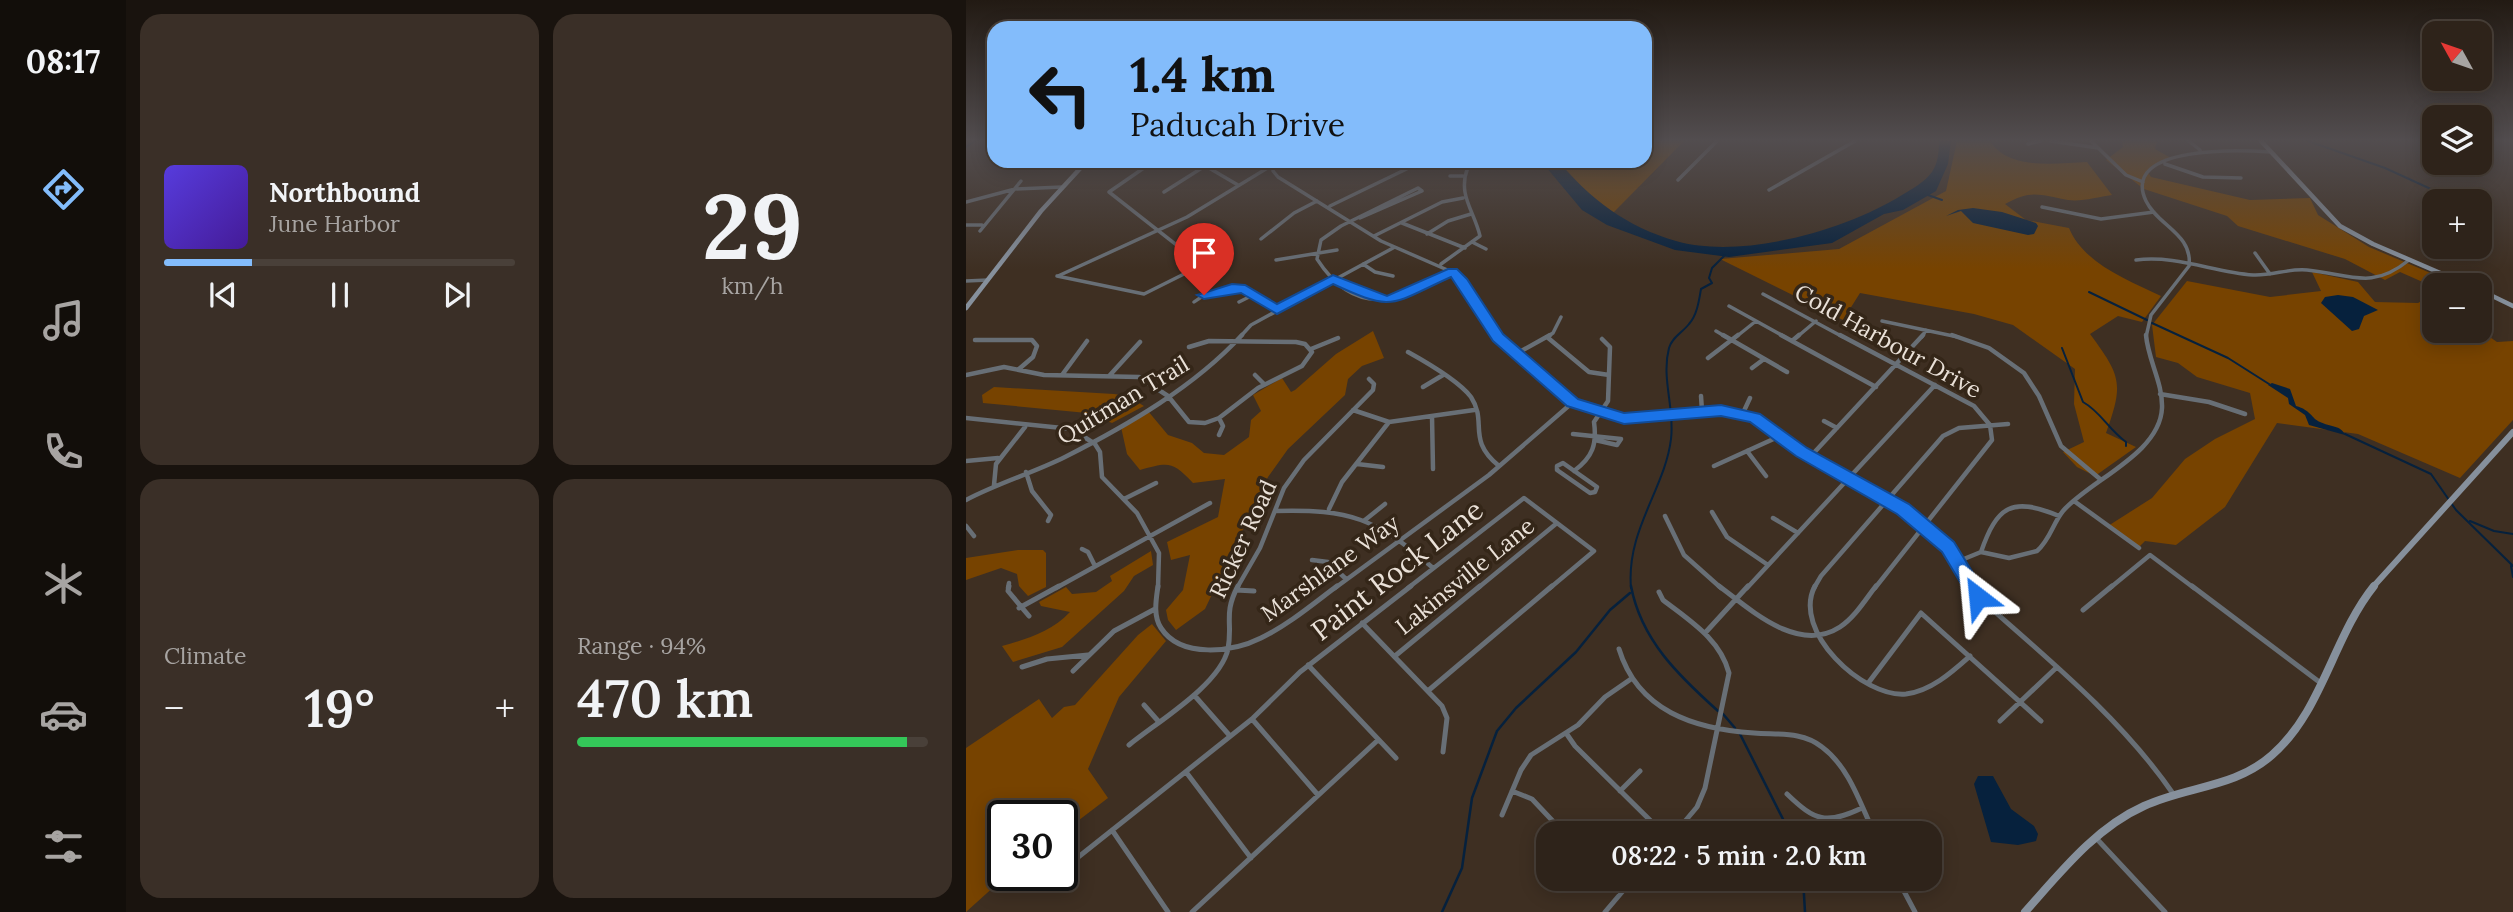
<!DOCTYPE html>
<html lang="en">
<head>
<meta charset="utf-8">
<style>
  body { margin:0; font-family:Lora,serif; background:#3a2f27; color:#f1f3f6; height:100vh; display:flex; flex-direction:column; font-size:26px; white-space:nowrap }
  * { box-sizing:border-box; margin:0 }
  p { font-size:23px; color:#a7a4a2 }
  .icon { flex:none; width:38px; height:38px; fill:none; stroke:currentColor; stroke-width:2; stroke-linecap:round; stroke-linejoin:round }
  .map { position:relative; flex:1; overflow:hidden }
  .side { display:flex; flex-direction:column; gap:14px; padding:14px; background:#19130e; width:840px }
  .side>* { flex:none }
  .hud { position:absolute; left:21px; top:21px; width:665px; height:147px; border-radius:21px; box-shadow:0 4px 18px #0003,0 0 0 2px #494039; background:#83bcfb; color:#111; overflow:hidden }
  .needle { width:46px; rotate:310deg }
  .controls { position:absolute; left:1456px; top:21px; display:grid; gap:14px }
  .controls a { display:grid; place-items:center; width:70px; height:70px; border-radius:14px; background:#2e231a; box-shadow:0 4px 18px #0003,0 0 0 2px #494039; font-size:35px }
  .speed { position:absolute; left:21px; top:800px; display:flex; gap:14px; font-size:35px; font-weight:700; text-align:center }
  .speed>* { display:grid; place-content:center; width:91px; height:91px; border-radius:50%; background:#2e231a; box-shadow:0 4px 18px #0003,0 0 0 2px #494039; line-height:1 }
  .speed .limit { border:4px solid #111; border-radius:10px; background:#fff; color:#111 }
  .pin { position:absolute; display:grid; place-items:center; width:60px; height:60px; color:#fff; margin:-72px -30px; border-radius:50% 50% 50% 0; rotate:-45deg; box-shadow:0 0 7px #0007 }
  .pin .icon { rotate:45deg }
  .me { position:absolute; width:77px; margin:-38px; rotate:331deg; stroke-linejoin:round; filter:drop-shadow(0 0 5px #0008) }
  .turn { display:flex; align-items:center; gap:24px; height:147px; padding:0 28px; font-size:32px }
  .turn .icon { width:91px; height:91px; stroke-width:2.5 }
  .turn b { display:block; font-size:49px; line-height:60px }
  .big { font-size:52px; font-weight:600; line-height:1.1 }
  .side .tile { flex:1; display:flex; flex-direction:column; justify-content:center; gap:10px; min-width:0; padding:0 24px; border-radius:21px; background:#3a2f27 }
  .side .dial { align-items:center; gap:0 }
  .dial b { font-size:91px; line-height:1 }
  .song { display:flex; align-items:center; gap:21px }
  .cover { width:84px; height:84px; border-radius:10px; background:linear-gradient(135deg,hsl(250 70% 55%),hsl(260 70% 35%)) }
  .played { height:7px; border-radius:4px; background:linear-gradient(90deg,#83bcfb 25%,#494039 25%) }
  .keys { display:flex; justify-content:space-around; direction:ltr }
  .heat { display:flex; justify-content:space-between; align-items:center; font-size:38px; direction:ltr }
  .charge { height:10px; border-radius:5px; background:linear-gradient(90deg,#34c759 94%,#494039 0) }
  .side .tiles { flex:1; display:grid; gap:14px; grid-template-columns:repeat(2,1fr) }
  .trip { position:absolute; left:570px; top:821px; width:406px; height:70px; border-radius:21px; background:#2e231a; box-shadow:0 4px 18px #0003,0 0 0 2px #494039; font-weight:600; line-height:70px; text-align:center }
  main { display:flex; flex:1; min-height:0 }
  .dock { display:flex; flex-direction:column; width:126px; justify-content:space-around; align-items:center; background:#120e0a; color:#a7a4a2 }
  .dock .icon { width:49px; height:49px }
  .dock .active { color:#83bcfb }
  .dock b { font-size:32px; color:#f1f3f6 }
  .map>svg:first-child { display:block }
  .green { fill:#774300 }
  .water { fill:#06213d }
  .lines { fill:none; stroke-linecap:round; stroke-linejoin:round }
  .stream-far1 { stroke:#06213d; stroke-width:2 }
  .stream { stroke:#06213d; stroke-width:2.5 }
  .street-far2 { stroke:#686f76; stroke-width:3.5 }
  .street-far1 { stroke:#686f76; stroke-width:4.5 }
  .street { stroke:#686f76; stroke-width:5 }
  .secondary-far2 { stroke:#86909c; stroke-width:4.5 }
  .secondary-far1 { stroke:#86909c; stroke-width:6 }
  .secondary { stroke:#86909c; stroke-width:8 }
  .route { fill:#1a73e8; stroke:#114b97; stroke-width:2 }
  .labels { text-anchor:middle; stroke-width:7; stroke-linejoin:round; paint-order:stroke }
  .street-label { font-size:23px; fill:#eae1d8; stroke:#342618 }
  .near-street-label { font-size:28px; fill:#eae1d8; stroke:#342618 }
</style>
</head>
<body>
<main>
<nav class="dock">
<b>08:17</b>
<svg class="icon active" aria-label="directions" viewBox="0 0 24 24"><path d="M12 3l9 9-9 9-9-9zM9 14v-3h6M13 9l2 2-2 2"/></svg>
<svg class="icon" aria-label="music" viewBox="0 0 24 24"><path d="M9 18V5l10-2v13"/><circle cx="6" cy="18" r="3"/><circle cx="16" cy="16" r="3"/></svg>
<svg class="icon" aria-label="phone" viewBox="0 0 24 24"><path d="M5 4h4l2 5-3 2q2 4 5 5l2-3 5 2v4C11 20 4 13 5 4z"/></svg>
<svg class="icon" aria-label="climate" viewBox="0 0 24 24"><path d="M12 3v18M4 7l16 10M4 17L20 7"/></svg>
<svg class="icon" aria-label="car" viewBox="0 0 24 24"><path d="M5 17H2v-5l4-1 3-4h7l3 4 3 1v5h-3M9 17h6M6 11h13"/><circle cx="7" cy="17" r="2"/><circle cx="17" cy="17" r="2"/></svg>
<svg class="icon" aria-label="filters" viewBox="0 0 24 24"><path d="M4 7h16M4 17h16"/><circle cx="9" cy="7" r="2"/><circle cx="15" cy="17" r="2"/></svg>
</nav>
<section class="side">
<div class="tiles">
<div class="tile">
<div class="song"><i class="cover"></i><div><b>Northbound</b><p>June Harbor</p></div></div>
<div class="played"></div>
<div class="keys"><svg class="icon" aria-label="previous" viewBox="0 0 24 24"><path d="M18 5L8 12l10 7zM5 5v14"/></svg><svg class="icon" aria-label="pause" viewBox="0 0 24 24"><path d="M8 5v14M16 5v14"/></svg><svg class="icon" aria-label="next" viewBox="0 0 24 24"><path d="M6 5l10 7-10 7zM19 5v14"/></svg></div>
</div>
<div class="tile dial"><b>29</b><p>km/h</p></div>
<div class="tile"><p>Climate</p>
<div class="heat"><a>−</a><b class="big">19°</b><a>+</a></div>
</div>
<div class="tile"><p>Range · 94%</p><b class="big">470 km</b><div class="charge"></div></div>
</div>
</section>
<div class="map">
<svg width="1547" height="912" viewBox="0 0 1547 912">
  <rect width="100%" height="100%" fill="#3e2f22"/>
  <path class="green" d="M 679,141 L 718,141 L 647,213 L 629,201 L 592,161 L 679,161 Z
    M 991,141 L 1024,141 C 1043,171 1090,163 1121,162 L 1146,195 C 1132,197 1115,202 1102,200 C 1074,195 1066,189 1039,204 L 1060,220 L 1103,228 C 1118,264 1162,280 1195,296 L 1176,322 L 1152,316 L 1124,334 C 1155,376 1158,383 1140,433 L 1170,447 L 1129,476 L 1111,467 L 1097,452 L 1118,442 L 1108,404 L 1109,369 L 1047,325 L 1008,314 L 894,293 L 877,320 L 754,259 L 873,249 L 980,191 Z
    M 1156,141 L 1191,141 L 1189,149 L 1205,158 L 1181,171 L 1185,177 L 1284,200 L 1344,198 L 1352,215 L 1403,247 L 1493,285 L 1468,287 L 1434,272 L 1419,280 L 1379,259 L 1272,226 L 1261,216 L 1178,189 L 1140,160 L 1157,147 Z
    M 1346,272 L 1392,282 L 1409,302 L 1452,303 L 1468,294 L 1468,331 L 1514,330 L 1531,342 L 1547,341 L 1547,420 L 1494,478 L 1392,434 L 1311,423 L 1259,507 L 1210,545 L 1179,541 L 1173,547 L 1142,526 L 1186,498 L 1219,459 L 1249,439 L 1289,419 L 1284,393 L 1231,377 L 1212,363 L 1190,357 L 1186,325 L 1221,281 L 1304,297 L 1355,291 Z
    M 407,331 L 418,358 L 396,366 L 382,379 L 379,395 L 322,449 L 302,477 L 239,609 L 210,630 L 202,620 L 200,610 L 217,590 L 224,555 L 205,560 L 201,542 L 252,517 L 259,479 L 227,483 C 206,461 203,462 174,470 L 161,454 L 155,427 L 182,411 L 202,435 L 226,443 L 238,453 L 258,455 L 283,437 L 285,420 L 295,411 L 287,395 L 316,378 L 325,392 L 329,390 L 370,354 Z
    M 28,387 L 148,394 L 161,396 L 178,406 L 146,423 L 121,413 L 17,403 L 16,395 Z
    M 52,550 L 77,550 L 80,553 L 80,587 L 62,596 L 53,586 L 51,574 L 35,568 L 0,580 L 0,558 Z
    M 185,551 L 187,565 L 168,576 L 158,591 L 96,647 L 47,662 L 36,646 C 61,639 85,632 104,612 L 75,606 L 73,602 L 100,587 L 106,594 L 130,592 L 146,581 L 144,576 Z
    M 186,624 L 200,641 L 153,697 L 122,769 L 142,798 L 96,833 L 96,816 L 37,816 L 37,875 L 41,875 L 0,912 L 0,748 L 73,699 L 86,718 L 98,707 L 109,705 L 172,635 Z"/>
  <path class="water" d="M 973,141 L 985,141 L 982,164 L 970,191 L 937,210 L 918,214 L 866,243 L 763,257 L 709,250 L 641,225 L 616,210 L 575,161 L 592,161 C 624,199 661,227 710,241 C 776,260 880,230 936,195 C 946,189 959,182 966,172 C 972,163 973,152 973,141 Z
    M 1007,208 L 1036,212 L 1070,223 L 1072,226 L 1068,234 L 1062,235 L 1007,223 L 995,211 L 980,216 L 992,210 Z
    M 1372,295 L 1387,297 L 1412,310 L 1398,316 L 1393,329 L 1386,331 L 1355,303 L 1359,297 Z
    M 1306,383 L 1324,389 L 1330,406 C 1345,410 1345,418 1354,422 C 1364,427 1375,425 1379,435 L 1343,425 L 1339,415 L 1323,404 L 1322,398 L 1302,385 Z
    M 1012,776 L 1027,776 L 1045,809 L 1068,826 L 1072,834 L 1070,841 L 1052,845 L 1025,842 L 1008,784 Z"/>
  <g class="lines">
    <path class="stream-far1" d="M 1342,141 L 1419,168 L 1491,201
      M 0,147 L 9,141
      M 962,195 L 976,200
      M 1123,292 L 1181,320
      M 1186,323 L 1262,358 L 1303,384
      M 1096,348 L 1117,402 C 1135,412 1142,429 1160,442 L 1160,446
      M 1379,434 L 1465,474 L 1490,510 L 1547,566
      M 1504,521 L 1528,531 L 1547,534
      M 1545,566 L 1547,577
      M 665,588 C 660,530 699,489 705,439 C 709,409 695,378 703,348 C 706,337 716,333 723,324 C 731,315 733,301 735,289 L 746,283 L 743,278 L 746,268 L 759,255"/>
    <path class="stream" d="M 665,586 C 675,640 713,676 752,711
      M 757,714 L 769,728
      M 773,732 L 824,833
      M 837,878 L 839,912
      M 476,912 L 496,868 L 506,798 L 531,731 L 550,708 L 610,652 L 644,610 L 664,593"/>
    <path class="street-far2" d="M 1085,141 L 1132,148
      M 1125,141 L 1160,175 L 1177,182
      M 1223,141 L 1234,150
      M 1062,144 L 1074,141
      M 231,161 L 272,185
      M 309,161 L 307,171 L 312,177 L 415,241 L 486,272 L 496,282 L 531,337
      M 1199,164 L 1237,177 L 1275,178
      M 99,166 L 117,166
      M 484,176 L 497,176
      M 712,180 L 751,141
      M 803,190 L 889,141
      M 198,192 L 239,166
      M 0,202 L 49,189 L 96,187
      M 364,206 L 457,161
      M 1076,207 L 1135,219 L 1188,212
      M 394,218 L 456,191 L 452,188 L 375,226 L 355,240 L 351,259 C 391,321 434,300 486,272
      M 436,223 L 499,248
      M 0,225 L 16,225
      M 14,231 L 55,181
      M 461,234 L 482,221 L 505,214
      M 408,236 L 476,202 L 497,198
      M 295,239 L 328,213 L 351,201
      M 508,243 L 520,249
      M 1289,253 L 1304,274
      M 310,260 L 371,250
      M 1170,260 C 1211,255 1247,272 1287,275 C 1306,276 1323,268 1341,270 C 1384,274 1405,291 1443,260
      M 397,264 L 409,272 L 427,276
      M 475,264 L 514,236 C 508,210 491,195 502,167
      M 91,276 L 178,294 L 236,265 L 143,192 L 188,161
      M 92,276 L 221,217 L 308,164
      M 0,281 L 22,280
      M 797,294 L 877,337
      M 228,302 C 257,279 283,290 311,310
      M 273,302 L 289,294
      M 763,306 L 819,337
      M 916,321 L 992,337
      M 750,331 L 760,337
      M 274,337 L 285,325 L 427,248
      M 581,337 L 587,333 L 595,317
      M 770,337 L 790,321
      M 831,337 L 850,321
      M 956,337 L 960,330
      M 1180,337 L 1185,315 L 1223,266 C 1227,234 1192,226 1180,201 C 1153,144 1279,150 1305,152"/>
    <path class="street-far1" d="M 530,335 L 606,403 L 658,418 L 755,410 L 777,413 L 794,420 L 836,452 L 937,509 L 982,547 L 1007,588
      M 757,335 L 821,372
      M 815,335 L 910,387
      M 874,335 L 1008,406 L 1024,425 L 1026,440 L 909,588
      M 986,335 L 1023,348 L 1058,373 L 1073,396 L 1095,446 L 1134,479
      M 581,337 L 623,372 L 643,375
      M 9,340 L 66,340 L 71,346 L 67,357 L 53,369
      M 826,341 L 833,335
      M 345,349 L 372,338
      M 442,352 C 460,362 493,381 505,397 C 522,423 500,439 533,466
      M 550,354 L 584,335
      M 742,358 L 772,335
      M 786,368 L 798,359
      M 0,375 L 38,367 L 78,375 L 173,377 L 202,396 L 223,422 L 239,423 L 253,418 L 292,388 L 336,366 L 346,352 L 339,344 L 330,342 L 243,341 L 223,347
      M 96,375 L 121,341
      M 144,375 L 174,342
      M 289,375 L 298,384
      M 457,387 L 477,375
      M 1194,394 L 1243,402 L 1279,414
      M 735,396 L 736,411
      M 387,410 L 423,422 L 508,410
      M 777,413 L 784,398
      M 466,416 L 467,469
      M 0,418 L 106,429 L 129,444 L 134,452 L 136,477 L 171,513 L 193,553 L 192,588
      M 253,418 L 257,426 L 253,435
      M 858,421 L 871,428
      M 607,434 L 655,439 L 651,445 L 629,440
      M 781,451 L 800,476
      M 844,457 L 957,335
      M 0,461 L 32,458
      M 597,463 L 631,487 L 629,492 L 624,493 L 591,470 L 591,466 Z
      M 391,464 L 417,467
      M 748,466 L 814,436
      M 608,471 C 627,457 631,444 628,422 L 642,401 L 644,347 L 636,339
      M 60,472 L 66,491 L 85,515 L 82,521
      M 28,485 L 30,464 L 59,427
      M 158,499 L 190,483
      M 0,500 C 32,483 67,473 99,457 C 162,425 228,387 276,335
      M 1108,501 L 1173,548
      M 363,509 L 376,482 L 423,422
      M 309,511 C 385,509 409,518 467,568
      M 746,512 L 761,537 L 802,565
      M 699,516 L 718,555 L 755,588
      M 807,518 L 832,533
      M 399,520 L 419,504
      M 0,526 L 8,536
      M 116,549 L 122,552 L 129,566
      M 1015,552 L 1043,558 L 1071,551 C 1084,540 1087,523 1097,511 C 1124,480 1194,454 1196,408 C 1197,383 1182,360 1180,335
      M 346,560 L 362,562 L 380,579
      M 993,561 L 1015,552 C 1031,506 1046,496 1093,516
      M 42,588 L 43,583
      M 90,588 L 244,503
      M 271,588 L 294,548 L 318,488 L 338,460 L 407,390 L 408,384 L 403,379
      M 369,588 L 523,475 L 606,403
      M 442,588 L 558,498 L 628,551 L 584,588
      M 512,588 L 591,523
      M 781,588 L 969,385
      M 848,588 L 855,576 L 977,436 L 993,428 L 1042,424
      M 1144,588 L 1184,555 L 1228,588"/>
    <path class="street" d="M 43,586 L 42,591 L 63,616
      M 192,586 C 190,600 187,616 195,628 C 215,659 267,652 295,638 C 322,625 347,604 371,586
      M 753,586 C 785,610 832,654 874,627 C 889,617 899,600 910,586
      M 849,586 C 825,631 897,698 940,694 C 965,691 986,672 1004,656
      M 1005,586 L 1012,597 C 1081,658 1156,719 1208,795
      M 1226,586 L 1352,681
      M 270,590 L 288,591
      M 693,592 L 697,600 C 724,621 754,639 763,673 L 739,788 L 731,807 L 709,833
      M 53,608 L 93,586
      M 1117,610 L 1146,586
      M 396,623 L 476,706 L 481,718 L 477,752
      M 739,633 L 782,586
      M 653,649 C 672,711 728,729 788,733 C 812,735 836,731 856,747 C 883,767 894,803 908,833
      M 429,656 L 514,586
      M 342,665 L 430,758
      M 56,667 L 81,659 L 122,655
      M 107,671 L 148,631 L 189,609
      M 903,682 L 955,613 L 1075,721
      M 463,690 L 586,586
      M 228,695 L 264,736
      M 178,705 L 193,722
      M 286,719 L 352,795
      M 1034,721 L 1091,667
      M 600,733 L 609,746 L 697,833
      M 163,745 C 191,722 254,685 262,649 C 267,623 257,614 272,586
      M 220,772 L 285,858
      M 546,791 L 566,799 L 598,833
      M 654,791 L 674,771
      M 821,794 C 849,821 860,825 896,808
      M 536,815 L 555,770 L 565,755 L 612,725 L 639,697 L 665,679
      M 146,830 L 202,912
      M 931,833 L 939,830
      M 1130,838 L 1199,912
      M 96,870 L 286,719 L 334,672 L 445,586
      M 641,878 L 655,893
      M 931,878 L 949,912
      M 226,912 L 412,740
      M 639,912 L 668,878"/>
    <path class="secondary-far2" d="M 1295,141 L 1374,226 L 1407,244 L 1502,285
      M 1514,290 L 1547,306
      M 0,308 L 75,211 L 121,161"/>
    <path class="secondary-far1" d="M 1406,588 L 1547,432"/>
    <path class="secondary" d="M 1059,912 C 1094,873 1129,828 1178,806 C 1221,786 1269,788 1306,755 C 1356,712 1367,637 1408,586"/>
  </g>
  <linearGradient id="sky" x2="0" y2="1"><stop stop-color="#221a13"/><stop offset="0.52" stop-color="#524d4f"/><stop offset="1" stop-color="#524d4f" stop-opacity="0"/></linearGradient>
  <rect width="1547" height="269" fill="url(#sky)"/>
  <path class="route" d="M 482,269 L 491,269 L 501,279 L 537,334 L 612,399 L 658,413 L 755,405 L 794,414 L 841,448 L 943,504 L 988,542 L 1018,591 L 1021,597 L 1018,602 L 1006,602 L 976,552 L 931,514 L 830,456 L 784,422 L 755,416 L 658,424 L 601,406 L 527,341 L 485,277 C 425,304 429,313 367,284 L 311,314 L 275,293 L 238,299 L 231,295 L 266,284 L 279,285 L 311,304 L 367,275 L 421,296 Z"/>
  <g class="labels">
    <g class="street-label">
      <text transform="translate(922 341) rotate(29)" y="8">Cold Harbour Drive</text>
      <text transform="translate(157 400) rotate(-31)" y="8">Quitman Trail</text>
      <text transform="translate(277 539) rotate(-65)" y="8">Ricker Road</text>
      <text transform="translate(364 568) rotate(-36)" y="8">Marshlane Way</text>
      <text transform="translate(499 576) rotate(-39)" y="8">Lakinsville Lane</text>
    </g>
    <g class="near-street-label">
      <text transform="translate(431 570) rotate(-38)" y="10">Paint Rock Lane</text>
    </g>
  </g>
</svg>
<div class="controls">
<a><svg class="needle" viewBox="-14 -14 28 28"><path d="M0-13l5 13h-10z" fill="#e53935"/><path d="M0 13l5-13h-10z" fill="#a7a4a2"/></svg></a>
<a><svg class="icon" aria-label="layers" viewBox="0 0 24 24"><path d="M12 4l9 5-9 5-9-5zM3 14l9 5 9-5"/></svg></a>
<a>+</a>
<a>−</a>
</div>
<div class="speed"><div class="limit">30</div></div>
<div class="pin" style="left:238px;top:295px;background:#d93025"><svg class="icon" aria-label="arrive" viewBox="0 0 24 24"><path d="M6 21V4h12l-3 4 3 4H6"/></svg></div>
<svg class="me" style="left:1012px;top:597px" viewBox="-20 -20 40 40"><path d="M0-17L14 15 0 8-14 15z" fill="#1a73e8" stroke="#fff" stroke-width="4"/></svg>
<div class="trip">08:22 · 5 min · 2.0 km</div>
<div class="hud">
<div class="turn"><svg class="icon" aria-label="left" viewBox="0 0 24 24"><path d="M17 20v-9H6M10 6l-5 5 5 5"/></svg><div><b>1.4 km</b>Paducah Drive</div></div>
</div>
</div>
</main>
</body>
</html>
